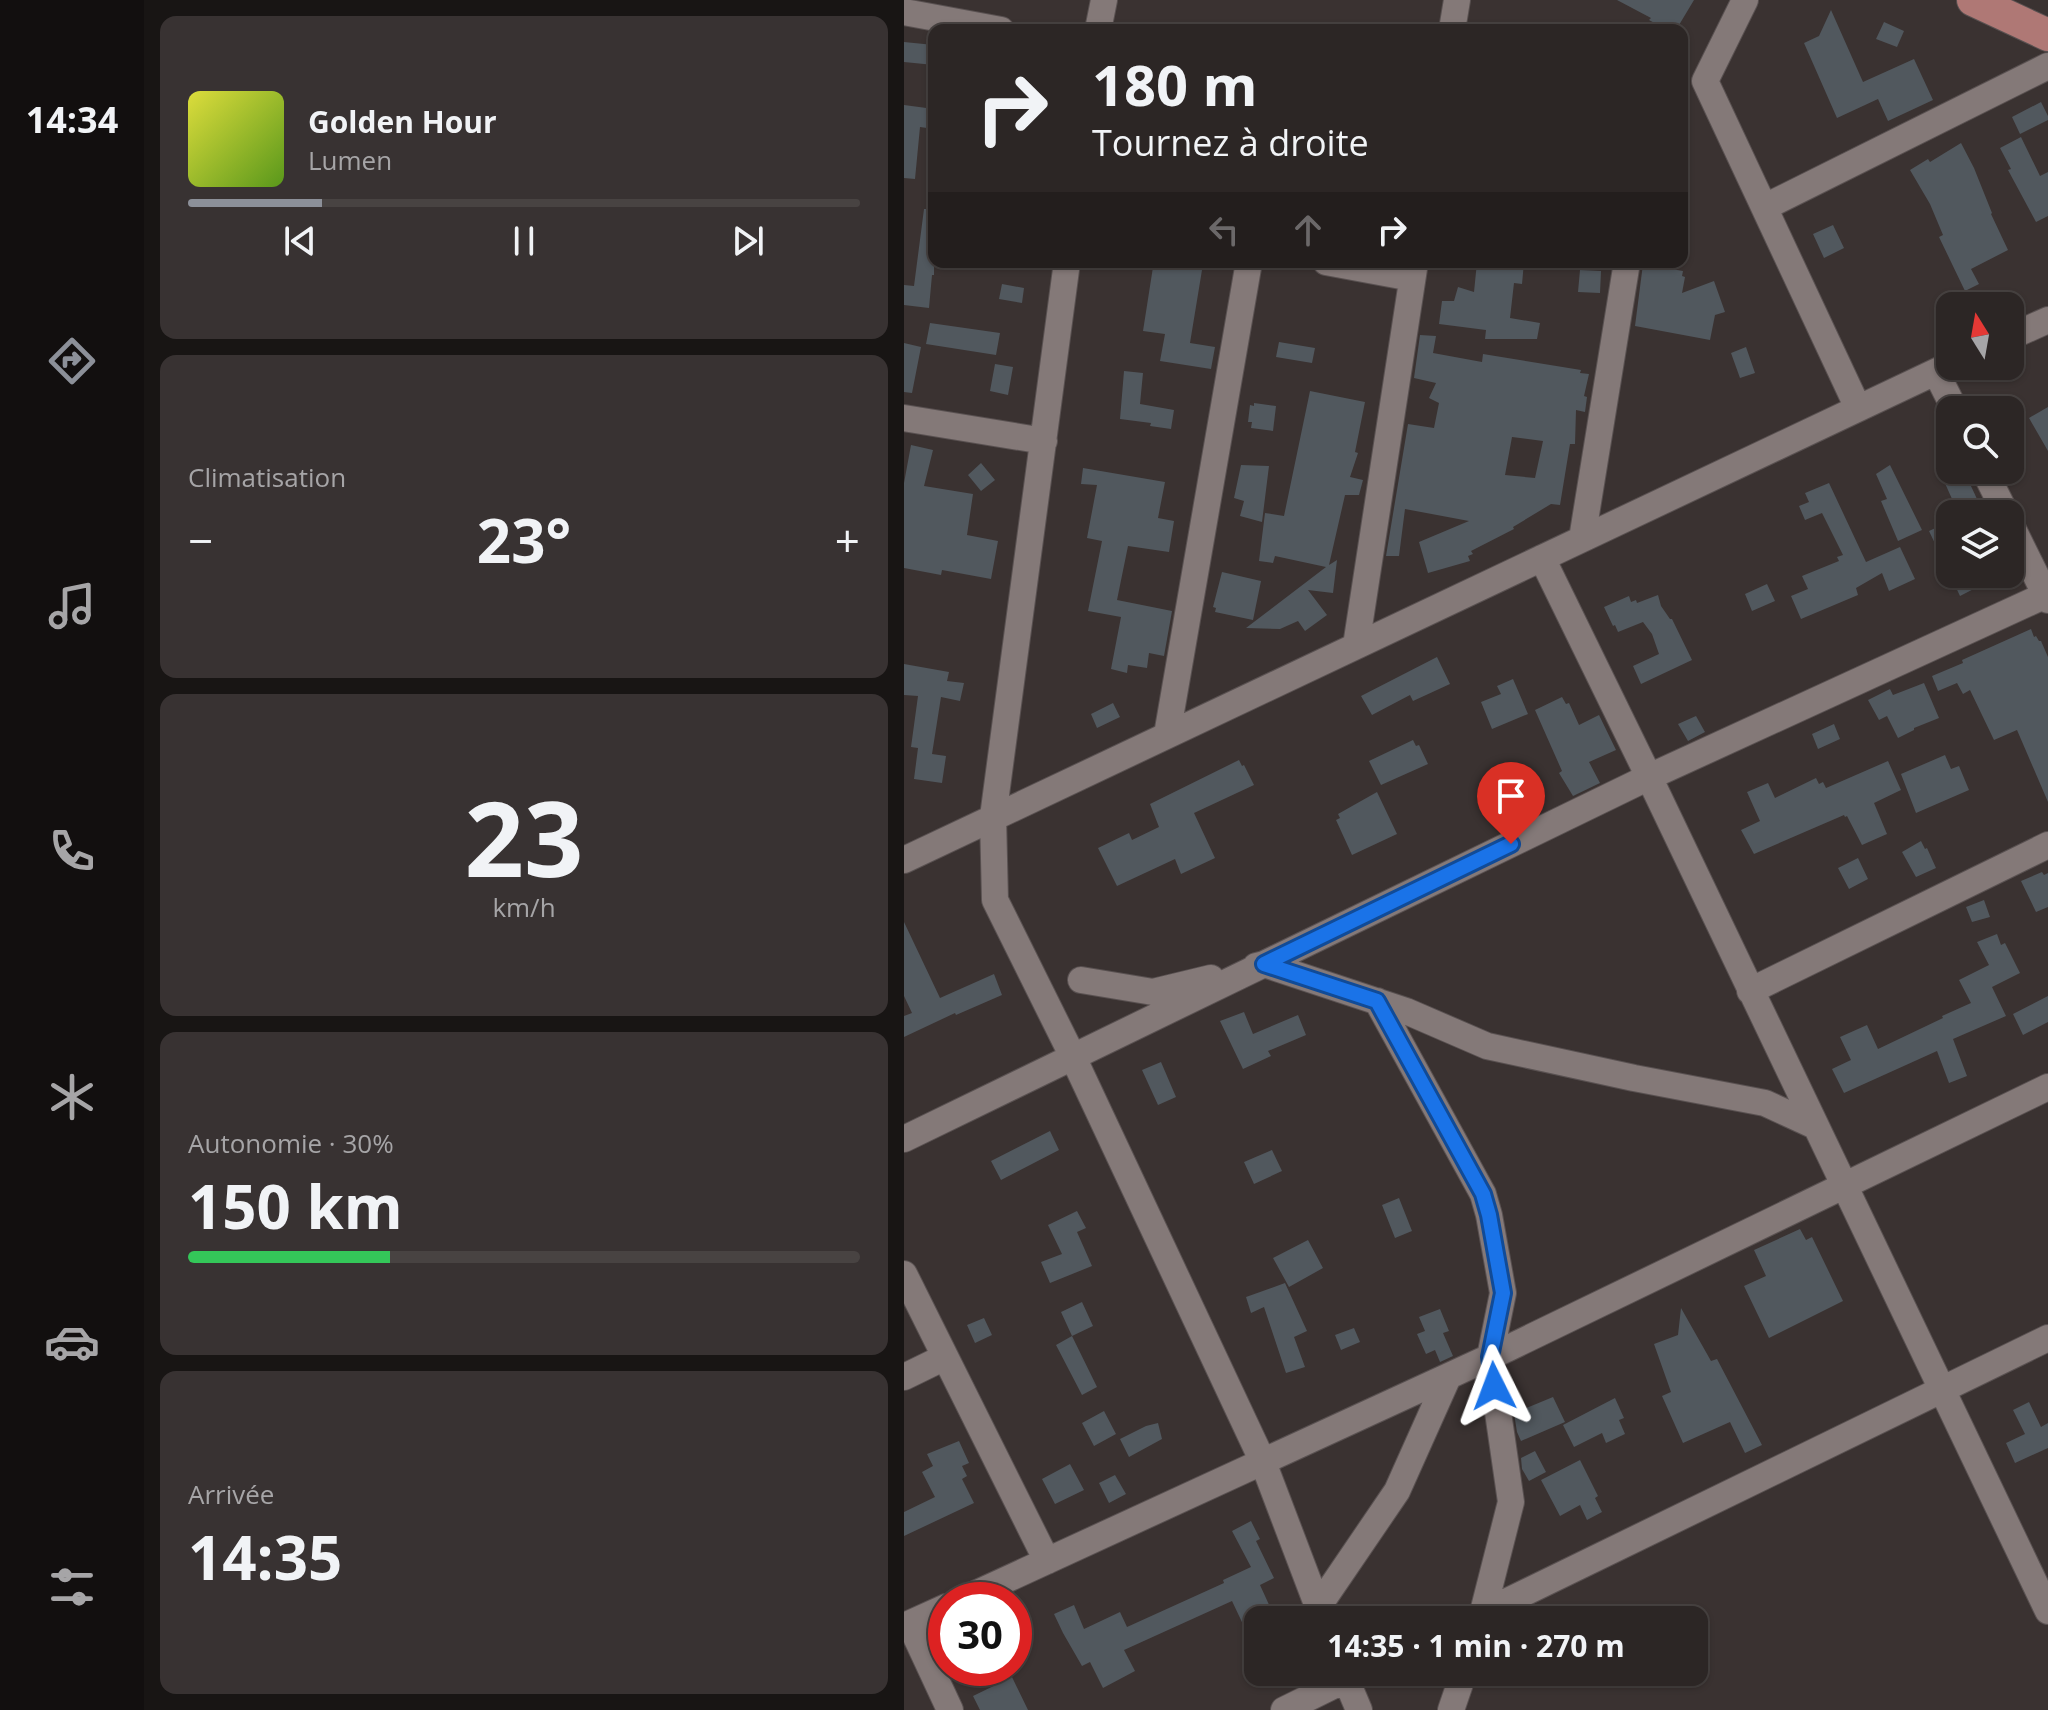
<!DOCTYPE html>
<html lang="fr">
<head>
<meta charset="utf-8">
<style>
  body { margin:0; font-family:"Open Sans",sans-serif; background:#383232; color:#f1f3f6; height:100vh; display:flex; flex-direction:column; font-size:30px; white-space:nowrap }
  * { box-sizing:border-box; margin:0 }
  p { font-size:26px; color:#a6a5a7 }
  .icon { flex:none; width:44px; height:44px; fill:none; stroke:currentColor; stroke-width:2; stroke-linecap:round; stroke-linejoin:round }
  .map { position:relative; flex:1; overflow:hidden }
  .sheet { display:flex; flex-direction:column; gap:16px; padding:16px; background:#181514; width:760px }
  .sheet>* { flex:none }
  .guide { position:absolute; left:24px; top:24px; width:760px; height:244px; border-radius:16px; box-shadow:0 2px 6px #0004,0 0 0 2px #484342; background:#2c2625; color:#f1f3f6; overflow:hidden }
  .needle { width:52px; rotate:349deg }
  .controls { position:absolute; left:1032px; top:292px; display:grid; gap:16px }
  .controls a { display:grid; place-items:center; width:88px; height:88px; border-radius:16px; background:#2c2625; box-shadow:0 2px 6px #0004,0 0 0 2px #484342; font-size:40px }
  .speed { position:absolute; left:24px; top:1582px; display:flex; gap:16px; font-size:40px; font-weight:700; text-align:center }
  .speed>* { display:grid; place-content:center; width:104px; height:104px; border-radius:50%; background:#2c2625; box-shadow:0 2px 6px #0004,0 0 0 2px #484342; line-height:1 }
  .speed .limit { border:12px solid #d22; background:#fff; color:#111 }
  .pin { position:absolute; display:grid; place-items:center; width:68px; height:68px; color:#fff; margin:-82px -34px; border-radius:50% 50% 50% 0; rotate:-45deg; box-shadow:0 0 8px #0007 }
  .pin .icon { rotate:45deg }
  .me { position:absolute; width:88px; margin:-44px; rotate:357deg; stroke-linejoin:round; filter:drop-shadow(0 0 6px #0008) }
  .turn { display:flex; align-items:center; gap:28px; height:168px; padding:0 32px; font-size:36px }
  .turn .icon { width:104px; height:104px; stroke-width:2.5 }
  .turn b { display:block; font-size:56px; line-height:68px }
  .lanes { display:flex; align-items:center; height:76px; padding:0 32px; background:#0003; justify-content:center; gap:40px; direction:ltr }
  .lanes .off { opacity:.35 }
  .big { font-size:60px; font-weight:700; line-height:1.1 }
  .sheet .tile { flex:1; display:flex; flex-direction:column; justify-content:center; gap:12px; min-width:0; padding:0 28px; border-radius:16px; background:#383232 }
  .sheet .dial { align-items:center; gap:0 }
  .dial b { font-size:104px; line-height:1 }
  .song { display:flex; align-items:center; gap:24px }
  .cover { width:96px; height:96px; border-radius:12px; background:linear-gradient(135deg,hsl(60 70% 55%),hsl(90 70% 35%)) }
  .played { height:8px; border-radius:4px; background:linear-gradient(90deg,#8c9099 20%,#484342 20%) }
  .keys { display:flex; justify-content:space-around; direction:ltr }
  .heat { display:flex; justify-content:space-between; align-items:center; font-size:44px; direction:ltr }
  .charge { height:12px; border-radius:6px; background:linear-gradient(90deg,#34c759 30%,#484342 0) }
  .trip { position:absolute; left:340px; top:1606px; width:464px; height:80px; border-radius:16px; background:#2c2625; box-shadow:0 2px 6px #0004,0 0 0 2px #484342; font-weight:700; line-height:80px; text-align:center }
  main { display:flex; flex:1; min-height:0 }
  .menu { display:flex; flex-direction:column; width:144px; justify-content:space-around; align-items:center; background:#120f0f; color:#a6a5a7 }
  .menu .icon { width:56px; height:56px }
  .menu .current { color:#8c9099 }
  .menu b { font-size:36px; color:#f1f3f6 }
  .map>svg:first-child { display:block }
  .building { fill:#51585e; fill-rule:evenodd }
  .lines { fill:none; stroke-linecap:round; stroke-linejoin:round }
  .minor-casing { stroke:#595151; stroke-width:28 }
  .major-casing { stroke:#595151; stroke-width:34 }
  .minor { stroke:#847978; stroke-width:26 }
  .major { stroke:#af7875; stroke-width:32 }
  .route-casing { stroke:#114b97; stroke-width:20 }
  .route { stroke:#1a73e8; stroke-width:14 }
</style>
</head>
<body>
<main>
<nav class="menu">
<b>14:34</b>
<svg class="icon current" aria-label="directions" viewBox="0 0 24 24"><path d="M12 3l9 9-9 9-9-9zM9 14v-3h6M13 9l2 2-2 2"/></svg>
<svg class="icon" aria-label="music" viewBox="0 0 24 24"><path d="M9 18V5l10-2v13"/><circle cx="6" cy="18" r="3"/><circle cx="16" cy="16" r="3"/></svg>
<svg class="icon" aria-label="phone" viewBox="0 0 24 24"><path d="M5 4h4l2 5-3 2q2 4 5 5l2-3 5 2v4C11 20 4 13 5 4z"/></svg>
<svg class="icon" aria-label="climate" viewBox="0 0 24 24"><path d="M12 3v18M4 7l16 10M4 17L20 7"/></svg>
<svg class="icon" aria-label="car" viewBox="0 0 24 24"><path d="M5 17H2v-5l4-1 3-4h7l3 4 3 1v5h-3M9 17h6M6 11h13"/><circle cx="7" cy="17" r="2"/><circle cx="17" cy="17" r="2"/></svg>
<svg class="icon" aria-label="filters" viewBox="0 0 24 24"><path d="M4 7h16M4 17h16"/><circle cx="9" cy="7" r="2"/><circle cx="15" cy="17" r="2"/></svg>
</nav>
<section class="sheet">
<div class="tile">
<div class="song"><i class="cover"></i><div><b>Golden Hour</b><p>Lumen</p></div></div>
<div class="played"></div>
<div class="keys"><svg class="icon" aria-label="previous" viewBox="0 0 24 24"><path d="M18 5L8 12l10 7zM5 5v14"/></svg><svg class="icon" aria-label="pause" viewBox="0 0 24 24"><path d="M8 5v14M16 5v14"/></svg><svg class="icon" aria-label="next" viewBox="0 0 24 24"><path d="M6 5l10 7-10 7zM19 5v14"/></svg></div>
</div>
<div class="tile"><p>Climatisation</p>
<div class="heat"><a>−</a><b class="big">23°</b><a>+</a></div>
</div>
<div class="tile dial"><b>23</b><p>km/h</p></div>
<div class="tile"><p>Autonomie · 30%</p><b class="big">150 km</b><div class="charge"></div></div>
<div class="tile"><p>Arrivée</p><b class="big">14:35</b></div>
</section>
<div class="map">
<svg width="1144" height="1710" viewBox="0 0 1144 1710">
  <rect width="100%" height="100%" fill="#3a3231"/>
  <path class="building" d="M 713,0 L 790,0 L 772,30 L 763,30 L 745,20 L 747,18 Z
    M 927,10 L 959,82 L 1010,59 L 1029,100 L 984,121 L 974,99 L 933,118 L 900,43 L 915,36 Z
    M 980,22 L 1000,31 L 993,47 L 972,39 Z
    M 0,42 L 30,45 L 30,65 L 0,62 Z
    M 1137,102 L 1144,116 L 1144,120 L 1116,134 L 1108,117 Z
    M 0,105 L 30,109 L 30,129 L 16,127 L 11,179 L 0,178 Z
    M 1117,137 L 1136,176 L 1144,172 L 1144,216 L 1132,222 L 1104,170 L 1107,169 L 1096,148 Z
    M 1057,143 L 1070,168 L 1088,213 L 1087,214 L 1104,250 L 1067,269 L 1075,284 L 1061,291 L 1035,237 L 1039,235 L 1026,204 L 1006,170 L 1024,159 L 1026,162 Z
    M 20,209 L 30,209 L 30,275 L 28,275 L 25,308 L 0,305 L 0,285 L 10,286 Z
    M 929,225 L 940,248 L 920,258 L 909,234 Z
    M 573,262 L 620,262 L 618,284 L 610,283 L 606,318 L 636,323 L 633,339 L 581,339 L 582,330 L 535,324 L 538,301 L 550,301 L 554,287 L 570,292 Z
    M 739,264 L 779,271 L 778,276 L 781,277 L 778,293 L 810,281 L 821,312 L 811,315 L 806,340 L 731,326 Z
    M 249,267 L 273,270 L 273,268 L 298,270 L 286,343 L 311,347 L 307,369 L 256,361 L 261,334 L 239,331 Z
    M 676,270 L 697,271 L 696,293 L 674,292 Z
    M 98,284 L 120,288 L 118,303 L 95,299 Z
    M 26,323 L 96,333 L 92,355 L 22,344 Z
    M 516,335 L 532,336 L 529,353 L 578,362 L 579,354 L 677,370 L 676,373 L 685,374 L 680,396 L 683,397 L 681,412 L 672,410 L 671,444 L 666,444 L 656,505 L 647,504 L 609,527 L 610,529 L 567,551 L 569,554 L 564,556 L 566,561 L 524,573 L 515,542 L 565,521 L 501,509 L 495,556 L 482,556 L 504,424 L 530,428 L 535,403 L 525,398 L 532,383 L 510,378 ZM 608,437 L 639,441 L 631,478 L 601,475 Z
    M 375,342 L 411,348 L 408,363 L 372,357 Z
    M 0,343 L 17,347 L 8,393 L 0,392 Z
    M 842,347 L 851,373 L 836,378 L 827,353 Z
    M 91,364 L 109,367 L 104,395 L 86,391 Z
    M 220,371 L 239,373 L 236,404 L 270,410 L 267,429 L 246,426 L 247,423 L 216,419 Z
    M 406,391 L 461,402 L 451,452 L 454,453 L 446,477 L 459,480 L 455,495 L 441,495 L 425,565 L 433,560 L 429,593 L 404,590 L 423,615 L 401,631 L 394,621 L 376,629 L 342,628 L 422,567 L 371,556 L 369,563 L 355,561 L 361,513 L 380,516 Z
    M 350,403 L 372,406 L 369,431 L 347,428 L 348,422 L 344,422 L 346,405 L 350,406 Z
    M 1144,407 L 1144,451 L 1125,418 Z
    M 7,445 L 29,450 L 20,486 L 69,494 L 63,535 L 94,541 L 87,579 L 38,570 L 37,575 L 0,568 L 0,483 Z
    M 77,463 L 91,480 L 77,491 L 64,475 Z
    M 337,465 L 365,466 L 358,522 L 336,516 L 340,501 L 330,498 Z
    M 986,465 L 1018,530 L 994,541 L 977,501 L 983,499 L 972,474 Z
    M 179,468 L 261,482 L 254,518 L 270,521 L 265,552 L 224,546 L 213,600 L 268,611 L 260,656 L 245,653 L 243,668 L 224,665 L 223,673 L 207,669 L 217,617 L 184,611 L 198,541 L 183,538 L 193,485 L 177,484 Z
    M 1060,471 L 1073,499 L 1052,508 L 1040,481 Z
    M 925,483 L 962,562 L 996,547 L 1011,579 L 985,591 L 978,573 L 952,588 L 954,595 L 897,619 L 887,596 L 904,589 L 898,576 L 935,561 L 933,557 L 939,555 L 918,513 L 901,520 L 895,506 L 905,502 L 901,493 Z
    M 1046,521 L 1046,574 L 1099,574 L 1056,596 L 1025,531 Z
    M 318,572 L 357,581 L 349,620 L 311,612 L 312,608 L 309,607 Z
    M 863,584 L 871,601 L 848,611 L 841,594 Z
    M 754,595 L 757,606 L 766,619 L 768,619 L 788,660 L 737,684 L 729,666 L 755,654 L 748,634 L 739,622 L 714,632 L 711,625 L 709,626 L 700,607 L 725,596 L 727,602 L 732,600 L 733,603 Z
    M 1127,629 L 1130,637 L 1132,636 L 1135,641 L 1137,641 L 1144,657 L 1144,802 L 1113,730 L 1090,740 L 1066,690 L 1059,694 L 1053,683 L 1034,691 L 1028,676 L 1059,663 L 1058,660 Z
    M 533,657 L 546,684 L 509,701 L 506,695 L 468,715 L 457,696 Z
    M 0,664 L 45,672 L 43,681 L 60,683 L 56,701 L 37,697 L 28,754 L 42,756 L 38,783 L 10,779 L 14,748 L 7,747 L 14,696 L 0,695 Z
    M 609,679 L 624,714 L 588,729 L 577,702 L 597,694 L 593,686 Z
    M 1020,683 L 1035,718 L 1010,728 L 1010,730 L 994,738 L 983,716 L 975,720 L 964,700 L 986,689 L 989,695 Z
    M 658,697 L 662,704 L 665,703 L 675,725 L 695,715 L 712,750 L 685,762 L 696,783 L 669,796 L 655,773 L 658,771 L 631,710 Z
    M 209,703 L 216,717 L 193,728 L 187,714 Z
    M 792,716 L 801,732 L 784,741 L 774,724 Z
    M 930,724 L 936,739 L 914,749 L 908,734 Z
    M 509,740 L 512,746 L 515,745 L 524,764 L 477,785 L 465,761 Z
    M 1041,755 L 1047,769 L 1055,766 L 1065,790 L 1012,813 L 997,774 Z
    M 335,760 L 338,766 L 340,765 L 350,785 L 290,813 L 311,858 L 277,874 L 271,859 L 213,886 L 194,848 L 225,833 L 228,840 L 255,827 L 246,804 Z
    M 984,761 L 997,790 L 970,803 L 983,834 L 958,845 L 943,816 L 941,817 L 940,815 L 850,854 L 837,830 L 856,821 L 843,792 L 864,783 L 871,798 L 912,778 L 915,784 L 919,782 L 922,788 Z
    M 473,792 L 493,834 L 448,855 L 432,820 L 436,818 L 434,814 Z
    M 1017,841 L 1021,849 L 1023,848 L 1032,868 L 1012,877 L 998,852 Z
    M 954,858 L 964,879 L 945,889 L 934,868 Z
    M 1138,872 L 1140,875 L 1144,873 L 1144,907 L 1132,912 L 1117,881 Z
    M 1080,900 L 1086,917 L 1068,922 L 1062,907 Z
    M 0,922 L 36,998 L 90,974 L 98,995 L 52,1015 L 51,1013 L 0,1037 L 0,1016 L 8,1013 L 0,996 Z
    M 1093,934 L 1097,945 L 1101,943 L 1116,973 L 1088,987 L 1102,1016 L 1049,1039 L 1063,1076 L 1045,1083 L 1033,1051 L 940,1093 L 928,1069 L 947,1060 L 936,1037 L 963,1025 L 974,1049 L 1039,1018 L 1038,1016 L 1067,1003 L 1055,980 L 1085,965 L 1073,942 Z
    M 1144,996 L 1144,1022 L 1119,1035 L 1109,1014 Z
    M 340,1012 L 349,1034 L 394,1015 L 402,1035 L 364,1051 L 367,1056 L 339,1069 L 316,1021 Z
    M 257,1062 L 272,1097 L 254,1105 L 238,1070 Z
    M 146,1131 L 155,1150 L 97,1180 L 87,1161 Z
    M 368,1150 L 378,1171 L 350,1184 L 340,1162 Z
    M 495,1198 L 508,1231 L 491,1238 L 478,1205 Z
    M 173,1211 L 182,1228 L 173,1232 L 188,1266 L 146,1283 L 137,1262 L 158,1254 L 144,1225 Z
    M 896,1229 L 902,1240 L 908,1237 L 939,1301 L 865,1338 L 840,1286 L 862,1276 L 850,1250 Z
    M 404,1240 L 419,1268 L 385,1287 L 369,1258 Z
    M 381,1283 L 403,1331 L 390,1337 L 401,1367 L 382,1373 L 360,1307 L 347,1313 L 342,1297 Z
    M 178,1302 L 189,1326 L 168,1336 L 157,1312 Z
    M 777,1308 L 807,1361 L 813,1359 L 858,1445 L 841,1453 L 826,1422 L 779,1443 L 758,1396 L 767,1392 L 750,1344 L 774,1335 Z
    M 536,1309 L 545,1331 L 539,1333 L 549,1356 L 536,1362 L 531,1350 L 522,1354 L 513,1334 L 521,1331 L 515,1317 Z
    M 80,1318 L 88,1335 L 71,1343 L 63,1325 Z
    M 450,1328 L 456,1342 L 437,1350 L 431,1335 Z
    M 168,1336 L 193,1387 L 178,1395 L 152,1345 Z
    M 649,1397 L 661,1422 L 617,1441 L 613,1432 L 610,1413 Z
    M 711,1398 L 720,1418 L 715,1420 L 721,1434 L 702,1443 L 698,1433 L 670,1447 L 659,1425 Z
    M 1125,1402 L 1137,1427 L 1144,1423 L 1144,1448 L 1111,1463 L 1102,1443 L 1121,1434 L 1109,1410 Z
    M 200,1411 L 212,1434 L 190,1446 L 178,1423 Z
    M 254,1423 L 258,1439 L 225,1457 L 216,1439 L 242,1426 Z
    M 55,1441 L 65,1463 L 58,1466 L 63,1476 L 58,1479 L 70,1503 L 0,1536 L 0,1512 L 31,1497 L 18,1472 L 29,1466 L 23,1454 Z
    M 631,1451 L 642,1472 L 625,1481 L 618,1469 L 617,1458 Z
    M 676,1460 L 694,1496 L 691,1498 L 698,1512 L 683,1520 L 676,1505 L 656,1516 L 637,1480 Z
    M 166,1464 L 180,1490 L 151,1504 L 138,1479 Z
    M 211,1475 L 222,1494 L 205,1503 L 195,1483 Z
    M 347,1521 L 356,1539 L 352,1541 L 370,1578 L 356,1585 L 372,1620 L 354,1620 L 354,1656 L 328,1601 L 220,1650 L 231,1671 L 199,1688 L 186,1662 L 178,1666 L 159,1633 L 150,1614 L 170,1605 L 180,1629 L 216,1612 L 223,1627 L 320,1583 L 319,1580 L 347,1567 L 328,1531 Z
    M 108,1677 L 124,1710 L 76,1710 L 69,1696 Z"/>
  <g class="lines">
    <defs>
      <path id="minor" d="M 841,0 L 801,81 L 954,408
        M 0,12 L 97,30
        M 194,30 L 200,0
        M 548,30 L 553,0
        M 861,207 L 1144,66
        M 163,262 L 89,817 L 91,900 L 169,1057 L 359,1462 L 419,1620
        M 422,262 L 508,278
        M 1106,337 L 1144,320
        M 1032,372 L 1051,410
        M 0,418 L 140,441
        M 1080,470 L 1102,514
        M 1106,523 L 1144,600
        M 678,539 L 723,262
        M 638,558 L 745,777 L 1144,1611
        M 452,646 L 511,262
        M 263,735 L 345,262
        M 0,860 L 1046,365
        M 352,966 L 360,964 L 502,1011 L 583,1046 L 730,1078 L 861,1103 L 911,1126
        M 177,980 L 249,992 L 307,978
        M 846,991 L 1144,845
        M 473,1001 L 579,1194 L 585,1215 L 599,1293 L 586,1357 L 607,1502 L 577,1620
        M 0,1139 L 745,777 L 1144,594
        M 0,1274 L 143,1561
        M 0,1377 L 41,1357
        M 58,1600 L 586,1357 L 1144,1087
        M 414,1607 L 493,1491 L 544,1377
        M 571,1617 L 1144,1338
        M 6,1624 L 46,1710
        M 0,1626 L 42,1607
        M 439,1672 L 455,1710
        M 380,1710 L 457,1672
        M 547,1710 L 560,1672"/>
      <path id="major" d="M 1069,0 L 1144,35"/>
    </defs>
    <use href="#minor" class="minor-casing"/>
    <use href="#major" class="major-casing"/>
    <use href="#minor" class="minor"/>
    <use href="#major" class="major"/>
  </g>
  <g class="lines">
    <defs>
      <path id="route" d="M 590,1386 L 586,1357 L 599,1293 L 585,1215 L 579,1194 L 473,1001 L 360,964 L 607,844"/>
    </defs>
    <use href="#route" class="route-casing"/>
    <use href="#route" class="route"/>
  </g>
</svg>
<div class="controls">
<a><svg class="needle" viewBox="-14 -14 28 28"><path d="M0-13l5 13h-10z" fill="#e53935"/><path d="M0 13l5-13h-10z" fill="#a6a5a7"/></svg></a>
<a><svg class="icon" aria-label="search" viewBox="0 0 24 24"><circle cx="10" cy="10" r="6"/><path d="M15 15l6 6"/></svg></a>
<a><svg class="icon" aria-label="layers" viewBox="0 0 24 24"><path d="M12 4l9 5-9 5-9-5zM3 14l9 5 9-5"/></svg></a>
</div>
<div class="speed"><div class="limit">30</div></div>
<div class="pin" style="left:607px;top:844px;background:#d93025"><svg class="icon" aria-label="arrive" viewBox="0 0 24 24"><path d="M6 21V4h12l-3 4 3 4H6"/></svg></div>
<svg class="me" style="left:590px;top:1386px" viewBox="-20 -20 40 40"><path d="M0-17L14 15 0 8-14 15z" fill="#1a73e8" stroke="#fff" stroke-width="4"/></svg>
<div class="trip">14:35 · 1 min · 270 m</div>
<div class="guide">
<div class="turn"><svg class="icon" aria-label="right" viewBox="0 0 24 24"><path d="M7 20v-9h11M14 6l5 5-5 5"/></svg><div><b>180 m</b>Tournez à droite</div></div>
<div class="lanes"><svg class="icon off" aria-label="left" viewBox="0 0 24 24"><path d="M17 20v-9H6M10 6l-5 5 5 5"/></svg><svg class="icon off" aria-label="ahead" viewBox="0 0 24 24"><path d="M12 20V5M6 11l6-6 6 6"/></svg><svg class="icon" aria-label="right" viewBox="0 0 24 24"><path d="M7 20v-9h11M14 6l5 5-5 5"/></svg></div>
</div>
</div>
</main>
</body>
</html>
